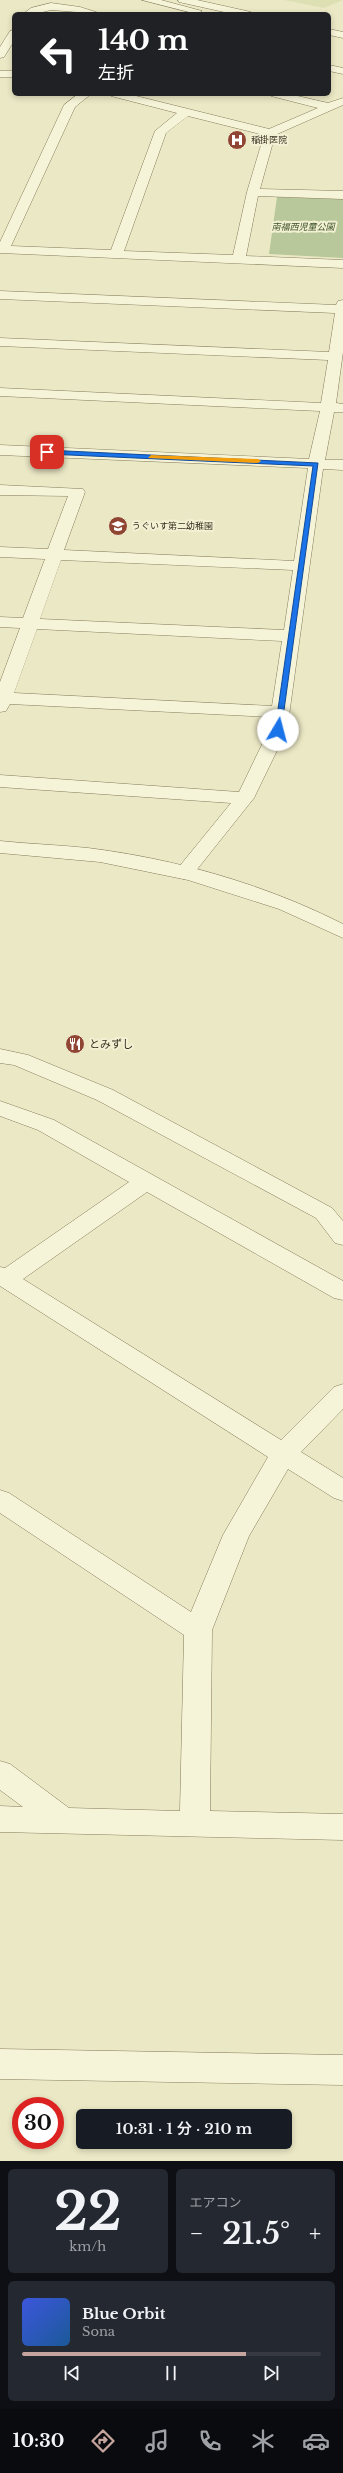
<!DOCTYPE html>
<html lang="ja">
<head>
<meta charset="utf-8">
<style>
  body { margin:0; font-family:"Libre Baskerville","Noto Sans JP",serif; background:#242831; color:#f1f3f6; height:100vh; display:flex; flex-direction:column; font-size:15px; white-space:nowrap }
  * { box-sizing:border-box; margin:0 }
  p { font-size:13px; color:#9ea1a6 }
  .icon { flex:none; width:22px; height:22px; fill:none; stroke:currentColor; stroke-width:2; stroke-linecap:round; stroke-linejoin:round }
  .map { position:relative; height:2161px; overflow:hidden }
  .panel { display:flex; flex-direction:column; gap:8px; padding:8px; background:#0d0f14; flex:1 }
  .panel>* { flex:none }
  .banner { position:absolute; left:12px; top:12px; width:319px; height:84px; border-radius:6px; box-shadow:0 2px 6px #0003; background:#202124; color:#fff; overflow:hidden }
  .speed { position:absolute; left:12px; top:2097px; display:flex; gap:8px; font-size:20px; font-weight:700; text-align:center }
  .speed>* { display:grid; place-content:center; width:52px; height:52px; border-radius:50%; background:#171b24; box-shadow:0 2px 6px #0003; line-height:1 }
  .speed .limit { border:6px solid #d22; background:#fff; color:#111 }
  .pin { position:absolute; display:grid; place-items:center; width:34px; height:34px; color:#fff; margin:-17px; border-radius:8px; box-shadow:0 2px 6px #0006 }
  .me { position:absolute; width:44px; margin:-22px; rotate:8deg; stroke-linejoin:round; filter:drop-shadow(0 0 3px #0008) }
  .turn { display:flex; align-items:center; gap:14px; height:84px; padding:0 20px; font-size:18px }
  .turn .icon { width:52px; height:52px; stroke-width:2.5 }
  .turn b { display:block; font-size:28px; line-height:34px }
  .big { font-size:30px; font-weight:600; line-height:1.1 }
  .panel .tile { flex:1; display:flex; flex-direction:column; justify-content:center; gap:6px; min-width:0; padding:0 14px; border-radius:6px; background:#242831 }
  .panel .dial { align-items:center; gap:0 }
  .dial b { font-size:52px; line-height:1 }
  .song { display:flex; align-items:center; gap:12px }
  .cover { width:48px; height:48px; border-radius:6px; background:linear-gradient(135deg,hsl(230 70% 55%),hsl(210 70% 35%)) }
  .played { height:4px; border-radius:2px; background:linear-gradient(90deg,#c5a59d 75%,#363941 75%) }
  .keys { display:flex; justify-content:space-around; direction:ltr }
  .heat { display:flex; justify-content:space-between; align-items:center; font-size:22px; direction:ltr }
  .panel .tiles { flex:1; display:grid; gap:8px; grid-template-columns:1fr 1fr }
  .tile:last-child { grid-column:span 2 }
  .trip { position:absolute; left:76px; top:2109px; width:216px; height:40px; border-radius:6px; background:#171b24; box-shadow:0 2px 6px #0003; font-weight:600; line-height:40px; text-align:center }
  .menu { display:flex; height:64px; justify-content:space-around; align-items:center; background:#090b0e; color:#9ea1a6 }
  .menu .icon { width:28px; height:28px }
  .menu .selected { color:#c5a59d }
  .menu b { font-size:18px; color:#f1f3f6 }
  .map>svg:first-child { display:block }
  .farmland { fill:#dde0b3 }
  .green { fill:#b8c89a }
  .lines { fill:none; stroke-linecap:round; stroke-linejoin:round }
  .minor-casing { stroke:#857b5c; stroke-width:1 }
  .tertiary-casing { stroke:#857b5c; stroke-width:1 }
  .minor { fill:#f6f4d8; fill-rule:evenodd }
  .tertiary { fill:#f6f4d8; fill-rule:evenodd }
  .route { fill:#1a73e8; stroke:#114b97 }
  .slow { fill:#f59e0b }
  .labels { text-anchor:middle; stroke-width:4; stroke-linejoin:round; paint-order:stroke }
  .far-poi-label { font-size:9px; fill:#362f1f; stroke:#f3f1d4; text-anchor:start }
  .far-park-label { font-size:9px; font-style:italic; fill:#3d5127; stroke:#f3f1d4 }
  .poi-label { font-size:11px; fill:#362f1f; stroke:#f3f1d4; text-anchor:start }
</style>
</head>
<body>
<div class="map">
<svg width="343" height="2161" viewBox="0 0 343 2161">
  <rect width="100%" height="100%" fill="#ebe8c5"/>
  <path class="farmland" d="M 284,0 L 343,0 L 324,8 Z"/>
  <path class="green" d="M 277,197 L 343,199 L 343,258 L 269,254 Z"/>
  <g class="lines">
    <defs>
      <path id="minor" d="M 51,3 L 80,7 L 102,14 L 51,10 L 35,14 L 23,14 L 31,8 Z
        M 14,30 L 14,41 L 4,57 L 0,58 L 0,47 L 10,31 Z
        M 329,65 L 343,68 L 343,74 L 329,71 Z
        M 0,71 L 14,71 L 14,77 L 0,77 Z
        M 78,94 L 91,94 L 75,107 L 11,246 L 111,250 L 155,131 L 177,113 L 111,96 L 109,94 L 128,94 L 269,129 L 318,108 L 271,96 L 269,94 L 289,94 L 328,103 L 343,98 L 343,105 L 275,135 L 260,189 L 343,191 L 343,199 L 258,196 L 246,256 L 343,260 L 343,268 L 0,253 L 0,242 L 64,105 ZM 188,116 L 264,135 L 247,192 L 233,255 L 124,251 L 166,133 Z
        M 0,291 L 336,305 L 338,301 L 343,300 L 343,352 L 336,403 L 343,404 L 343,412 L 334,412 L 325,460 L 343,460 L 343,470 L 323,469 L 287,730 L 254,798 L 191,877 L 184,879 L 177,877 L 174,873 L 231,803 L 0,787 L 0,775 L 239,792 L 269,730 L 271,717 L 10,704 L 6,711 L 0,712 L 0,682 L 20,628 L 0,627 L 0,617 L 23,618 L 45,559 L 0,557 L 0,547 L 48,549 L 68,496 L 0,495 L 0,485 L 83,489 L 85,492 L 64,550 L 294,561 L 308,468 L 0,455 L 0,445 L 309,459 L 320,411 L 0,396 L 0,388 L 321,403 L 328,360 L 0,346 L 0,338 L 329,352 L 335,313 L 0,299 ZM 61,560 L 293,570 L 284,630 L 40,619 ZM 37,629 L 282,641 L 272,706 L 14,693 Z
        M 0,1049 L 28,1055 L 113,1090 L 332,1208 L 343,1221 L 343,1245 L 335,1243 L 316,1218 L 97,1100 L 14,1065 L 0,1063 Z
        M 0,1101 L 54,1120 L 343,1281 L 343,1300 L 334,1298 L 147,1192 L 23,1279 L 281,1440 L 334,1387 L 343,1384 L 343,1409 L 301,1452 L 343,1478 L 343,1501 L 334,1498 L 288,1469 L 249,1536 L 212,1630 L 210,1811 L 343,1814 L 343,1840 L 0,1832 L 0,1806 L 23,1807 L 0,1790 L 0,1761 L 10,1764 L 69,1808 L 180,1811 L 184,1635 L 0,1513 L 0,1490 L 9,1493 L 191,1612 L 223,1535 L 268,1457 L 0,1286 L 0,1267 L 5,1268 L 129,1182 L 38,1130 L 0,1116 Z
        M 0,2049 L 343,2055 L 343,2085 L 0,2079 Z"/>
      <path id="tertiary" d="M 142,0 L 161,0 L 202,11 L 197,14 Z
        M 178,0 L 197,0 L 251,12 L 252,14 L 233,14 L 179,2 Z
        M 329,29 L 343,32 L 343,38 L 329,35 Z
        M 0,841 C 29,844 59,845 88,848 C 176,859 264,884 343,924 L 343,938 L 279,909 L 188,880 L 100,862 L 0,853 Z"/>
    </defs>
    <use href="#minor" class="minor-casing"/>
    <use href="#tertiary" class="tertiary-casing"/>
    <use href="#minor" class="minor"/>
    <use href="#tertiary" class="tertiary"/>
  </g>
  <path class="route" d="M 45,450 L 318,463 L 281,732 L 275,730 L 313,466 L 47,454 Z"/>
  <path class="slow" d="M 151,455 L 258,459 L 261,461 L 258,463 L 148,458 Z"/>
  <defs>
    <symbol id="hospital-disc" viewBox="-11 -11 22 22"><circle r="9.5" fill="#8f4531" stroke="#f3f1d4"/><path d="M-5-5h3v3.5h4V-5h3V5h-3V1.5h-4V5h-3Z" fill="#fff"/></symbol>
    <symbol id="school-disc" viewBox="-11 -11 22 22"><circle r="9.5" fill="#8f4531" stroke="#f3f1d4"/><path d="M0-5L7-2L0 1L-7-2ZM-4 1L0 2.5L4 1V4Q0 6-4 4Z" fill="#fff"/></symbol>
    <symbol id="restaurant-disc" viewBox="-11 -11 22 22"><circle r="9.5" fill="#8f4531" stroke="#f3f1d4"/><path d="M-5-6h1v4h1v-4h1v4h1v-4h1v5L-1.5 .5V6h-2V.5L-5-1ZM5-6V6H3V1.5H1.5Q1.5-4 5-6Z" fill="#fff"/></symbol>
  </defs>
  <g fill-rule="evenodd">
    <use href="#hospital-disc" x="226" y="129" width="22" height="22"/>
    <use href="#school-disc" x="107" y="515" width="22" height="22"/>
    <use href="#restaurant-disc" x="64" y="1033" width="22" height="22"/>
  </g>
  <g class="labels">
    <g class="far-poi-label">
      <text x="251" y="143">稲掛医院</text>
      <text x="132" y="529">うぐいす第二幼稚園</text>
    </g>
    <g class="far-park-label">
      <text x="303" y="230">南福西児童公園</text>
    </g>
    <g class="poi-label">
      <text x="89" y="1048">とみずし</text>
    </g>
  </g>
</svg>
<div class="speed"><div class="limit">30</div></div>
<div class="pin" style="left:47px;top:452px;background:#d93025"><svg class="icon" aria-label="arrive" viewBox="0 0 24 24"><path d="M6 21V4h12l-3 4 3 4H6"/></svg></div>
<svg class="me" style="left:278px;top:730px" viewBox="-20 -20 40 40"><circle r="19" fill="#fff"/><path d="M0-13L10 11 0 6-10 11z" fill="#1a73e8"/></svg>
<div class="trip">10:31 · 1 分 · 210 m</div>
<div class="banner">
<div class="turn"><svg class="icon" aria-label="left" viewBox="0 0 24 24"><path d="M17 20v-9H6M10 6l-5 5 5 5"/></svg><div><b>140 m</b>左折</div></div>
</div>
</div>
<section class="panel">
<div class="tiles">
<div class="tile dial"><b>22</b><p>km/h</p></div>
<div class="tile"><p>エアコン</p>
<div class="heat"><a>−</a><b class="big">21.5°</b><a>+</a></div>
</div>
<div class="tile">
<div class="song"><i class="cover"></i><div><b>Blue Orbit</b><p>Sona</p></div></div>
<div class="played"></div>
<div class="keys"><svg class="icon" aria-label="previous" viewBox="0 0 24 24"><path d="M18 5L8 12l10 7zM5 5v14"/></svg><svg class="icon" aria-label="pause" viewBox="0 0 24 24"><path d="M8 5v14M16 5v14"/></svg><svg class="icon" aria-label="next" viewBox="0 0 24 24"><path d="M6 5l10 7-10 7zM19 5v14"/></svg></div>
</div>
</div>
</section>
<nav class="menu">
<b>10:30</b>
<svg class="icon selected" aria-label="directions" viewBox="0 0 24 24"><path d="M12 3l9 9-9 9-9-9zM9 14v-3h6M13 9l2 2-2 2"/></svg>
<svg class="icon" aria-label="music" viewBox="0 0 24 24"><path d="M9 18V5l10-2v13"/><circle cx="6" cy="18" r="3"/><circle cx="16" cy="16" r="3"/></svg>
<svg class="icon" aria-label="phone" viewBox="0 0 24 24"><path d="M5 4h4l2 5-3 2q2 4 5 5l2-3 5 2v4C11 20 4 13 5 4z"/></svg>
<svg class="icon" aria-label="climate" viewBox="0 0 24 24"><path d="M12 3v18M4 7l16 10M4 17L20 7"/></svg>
<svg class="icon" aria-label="car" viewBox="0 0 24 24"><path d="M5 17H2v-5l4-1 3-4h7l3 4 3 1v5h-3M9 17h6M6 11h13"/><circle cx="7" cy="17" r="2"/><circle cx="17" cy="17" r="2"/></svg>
</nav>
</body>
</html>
